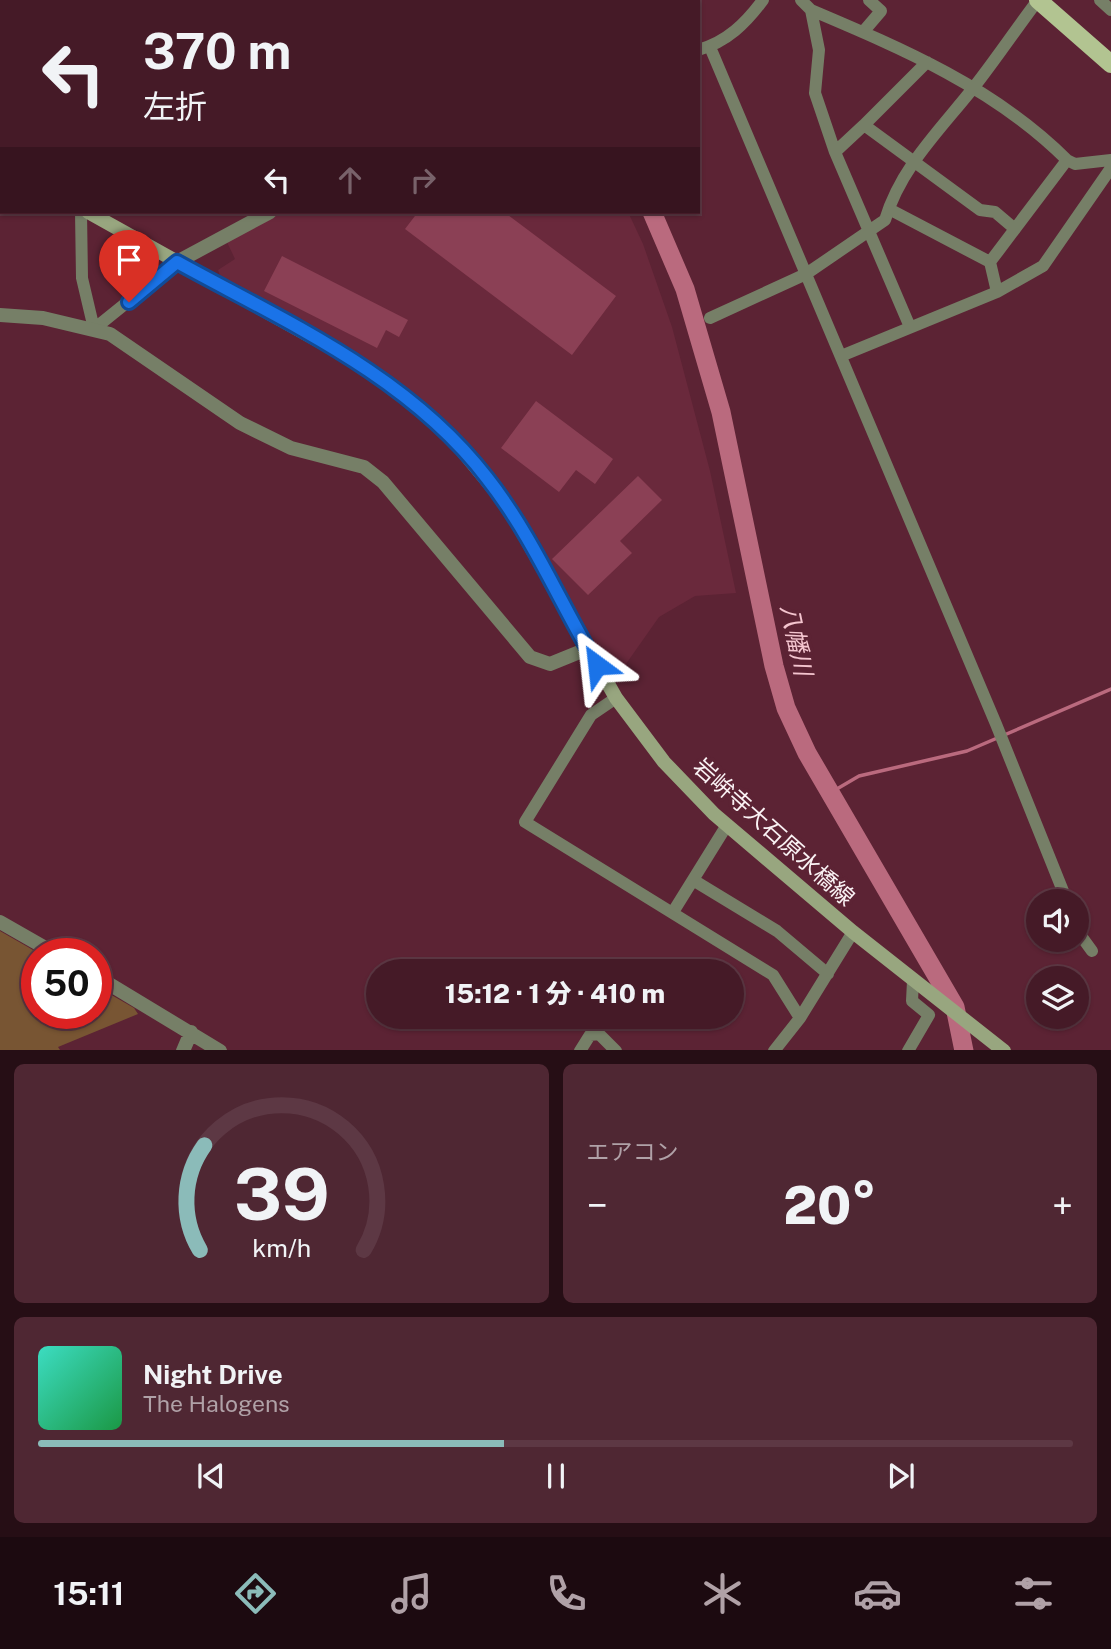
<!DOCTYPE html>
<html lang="ja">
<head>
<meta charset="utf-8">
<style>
  body { margin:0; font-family:"Public Sans","Noto Sans JP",sans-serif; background:#4f2733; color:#f1f3f6; height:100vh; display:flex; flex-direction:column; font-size:26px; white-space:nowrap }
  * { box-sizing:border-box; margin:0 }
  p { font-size:23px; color:#b0a1a7 }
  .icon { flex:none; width:38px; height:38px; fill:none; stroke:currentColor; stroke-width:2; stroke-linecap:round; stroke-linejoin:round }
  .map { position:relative; height:1050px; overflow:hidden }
  .sheet { display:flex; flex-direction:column; gap:14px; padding:14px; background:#260e15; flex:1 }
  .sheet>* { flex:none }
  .top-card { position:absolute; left:0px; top:0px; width:700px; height:214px; box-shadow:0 2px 5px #0004,0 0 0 2px #5d3844; background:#451a27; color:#f1f3f6; overflow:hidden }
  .buttons { position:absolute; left:1026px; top:889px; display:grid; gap:14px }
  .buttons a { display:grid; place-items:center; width:63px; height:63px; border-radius:50%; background:#451a27; box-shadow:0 2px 5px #0004,0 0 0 2px #5d3844; font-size:35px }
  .speed { position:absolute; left:21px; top:938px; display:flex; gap:14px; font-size:35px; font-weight:700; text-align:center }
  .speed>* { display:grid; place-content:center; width:91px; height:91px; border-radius:50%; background:#451a27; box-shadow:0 2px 5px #0004,0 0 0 2px #5d3844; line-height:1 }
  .speed .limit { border:10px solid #d22; background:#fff; color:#111 }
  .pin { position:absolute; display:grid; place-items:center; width:60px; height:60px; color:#fff; margin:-72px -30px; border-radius:50% 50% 50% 0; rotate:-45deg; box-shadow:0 0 7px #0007 }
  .pin .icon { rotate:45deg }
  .me { position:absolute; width:77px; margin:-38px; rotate:330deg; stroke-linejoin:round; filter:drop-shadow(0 0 5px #0008) }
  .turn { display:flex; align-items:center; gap:24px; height:147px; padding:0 28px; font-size:32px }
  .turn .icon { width:91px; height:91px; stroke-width:2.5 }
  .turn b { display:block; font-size:49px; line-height:60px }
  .lanes { display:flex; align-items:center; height:66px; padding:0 28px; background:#0003; justify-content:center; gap:35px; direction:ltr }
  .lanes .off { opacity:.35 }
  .big { font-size:52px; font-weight:800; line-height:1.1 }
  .sheet .widget { flex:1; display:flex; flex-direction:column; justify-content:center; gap:10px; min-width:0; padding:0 24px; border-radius:10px; background:#4f2733 }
  .sheet .dial { align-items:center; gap:0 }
  .dial svg { height:182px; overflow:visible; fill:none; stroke:#5d3844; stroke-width:7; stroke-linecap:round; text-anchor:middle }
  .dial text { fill:#f1f3f6; stroke:none }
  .song { display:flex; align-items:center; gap:21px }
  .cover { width:84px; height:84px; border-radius:10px; background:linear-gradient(135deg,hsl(170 70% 55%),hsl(140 70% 35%)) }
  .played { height:7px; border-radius:4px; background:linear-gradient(90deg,#8bbbb9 45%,#5d3844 45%) }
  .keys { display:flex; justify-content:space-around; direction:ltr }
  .heat { display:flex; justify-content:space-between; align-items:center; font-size:38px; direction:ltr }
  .sheet .tiles { flex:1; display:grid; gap:14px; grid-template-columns:1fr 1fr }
  .widget:last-child { grid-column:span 2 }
  .trip { position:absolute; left:366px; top:959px; width:378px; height:70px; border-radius:35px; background:#451a27; box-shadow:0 2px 5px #0004,0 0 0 2px #5d3844; font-weight:800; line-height:70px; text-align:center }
  .tab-bar { display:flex; height:112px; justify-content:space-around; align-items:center; background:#1c0a10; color:#b0a1a7 }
  .tab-bar .icon { width:49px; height:49px }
  .tab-bar .active { color:#8bbbb9 }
  .tab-bar b { font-size:32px; color:#f1f3f6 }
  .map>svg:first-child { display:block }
  .built { fill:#6a293c }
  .green { fill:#785533 }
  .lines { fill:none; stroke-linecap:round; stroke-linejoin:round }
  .stream { stroke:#ba6a7e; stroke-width:3.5 }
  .river { stroke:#ba6a7e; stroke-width:19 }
  .building { fill:#8b4055 }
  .minor { stroke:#767f67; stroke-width:12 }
  .tertiary { stroke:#767f67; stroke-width:14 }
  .secondary { stroke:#98a67f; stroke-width:14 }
  .primary { stroke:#b2c491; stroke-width:18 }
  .route-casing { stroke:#114b97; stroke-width:18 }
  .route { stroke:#1a73e8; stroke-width:12 }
  .labels { text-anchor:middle; stroke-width:7; stroke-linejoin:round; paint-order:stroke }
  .street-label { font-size:23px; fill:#faf2f4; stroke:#5c2334 }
  .water-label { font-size:24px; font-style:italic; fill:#f4c5cf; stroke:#5c2334 }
</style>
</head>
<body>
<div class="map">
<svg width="1111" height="1051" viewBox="0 0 1111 1051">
  <rect width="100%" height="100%" fill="#5c2334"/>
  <path class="built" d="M 281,212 L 628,212 L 643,244 L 672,327 L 710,471 L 736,593 L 695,596 L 659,617 L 614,681 L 536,535 L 499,481 L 472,449 L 408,389 L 345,347 L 222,281 L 218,270 L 235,259 L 226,240 Z"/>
  <path class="green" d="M 0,931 L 40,954 L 37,954 L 37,1013 L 96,1013 L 96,986 L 134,1008 L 138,1014 L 58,1047 L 60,1050 L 0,1050 Z"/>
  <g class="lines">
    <path class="stream" d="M 595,2 L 596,0
      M 830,793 L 859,776 L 967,751 L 1111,689"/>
    <path class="river" d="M 414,0 L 418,2
      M 652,212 L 685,289 L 721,412 L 774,666 L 786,708 L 807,753 L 955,1007 L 964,1051"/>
  </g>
  <path class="building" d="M 418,212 L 504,212 L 616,296 L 572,355 L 405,229 Z
    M 282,256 L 408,320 L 399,337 L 386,330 L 377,348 L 264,291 Z
    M 536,401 L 613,459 L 595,484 L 576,470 L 559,492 L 501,448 Z
    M 638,476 L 662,500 L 620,541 L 632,553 L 588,595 L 552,559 Z"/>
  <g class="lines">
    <path class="minor" d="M 13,0 L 14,2
      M 801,0 L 811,10 C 903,49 995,88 1067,160 L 1075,164 L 1111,160
      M 1100,0 L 1111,10
      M 811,10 L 819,50 L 815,93 L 835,152 L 910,327
      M 863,32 L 881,11 L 869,0
      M 710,47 L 996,724 L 1067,901
      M 698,50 C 727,42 746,23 763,0
      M 864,125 L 927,62
      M 835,152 L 864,125 L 980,210 L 995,212 L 1015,229
      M 889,209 L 990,262
      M 81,212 L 82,278 L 94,329 L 177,262
      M 997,292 L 990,262 L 1067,160
      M 710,318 L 806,274 L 885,220 C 901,167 940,130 974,87 C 996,59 1016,29 1038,0
      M 841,356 L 997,292 L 1043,266 L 1111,168
      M 616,698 L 591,715 L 525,822 L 773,975 L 800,1018
      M 693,880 L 777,931 L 828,974
      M 673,912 L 727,825
      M 1076,929 L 1092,951
      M 580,1051 L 590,1035 L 599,1034 L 616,1051
      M 774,1051 L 800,1018 L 853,932
      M 908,1051 L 929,1015 L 912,1001 L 913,981"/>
    <path class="tertiary" d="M 325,0 L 325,2
      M 177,262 L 270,212
      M 0,315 L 43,318 L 110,334 L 240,423 L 291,448 L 364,467 L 383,482 L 530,657 L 550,664 L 587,649
      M 0,922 L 56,954
      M 96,976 L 220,1051
      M 183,1051 L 191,1032"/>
    <path class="secondary" d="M 0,164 L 2,165
      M 88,212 L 353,360 L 402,394 L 451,437 L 507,505 L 616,698 L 664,762 L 714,814 L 853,932 L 1004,1051"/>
    <path class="primary" d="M 1038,0 L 1111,64"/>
  </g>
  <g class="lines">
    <defs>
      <path id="route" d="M 129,302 L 177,262 C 286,322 409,376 487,478 C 532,535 560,603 597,665"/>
    </defs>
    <use href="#route" class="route-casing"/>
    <use href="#route" class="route"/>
  </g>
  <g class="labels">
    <g class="street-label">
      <text transform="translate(774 832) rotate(42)" y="8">岩峅寺大石原水橋線</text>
    </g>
    <g class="water-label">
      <text transform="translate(796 640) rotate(78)" y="8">八幡川</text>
    </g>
  </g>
</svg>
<div class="buttons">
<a><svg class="icon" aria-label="sound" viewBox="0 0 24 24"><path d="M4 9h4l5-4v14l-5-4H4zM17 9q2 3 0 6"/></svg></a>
<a><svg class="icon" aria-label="layers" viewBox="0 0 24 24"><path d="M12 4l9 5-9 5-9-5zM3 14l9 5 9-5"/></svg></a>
</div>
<div class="speed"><div class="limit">50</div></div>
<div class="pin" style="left:129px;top:302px;background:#d93025"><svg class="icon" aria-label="arrive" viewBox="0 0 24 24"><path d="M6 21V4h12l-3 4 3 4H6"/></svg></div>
<svg class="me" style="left:597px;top:665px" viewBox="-20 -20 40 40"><path d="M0-17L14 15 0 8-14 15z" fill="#1a73e8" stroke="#fff" stroke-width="4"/></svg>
<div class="trip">15:12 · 1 分 · 410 m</div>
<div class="top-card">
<div class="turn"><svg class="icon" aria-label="left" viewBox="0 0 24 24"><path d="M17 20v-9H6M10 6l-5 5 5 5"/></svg><div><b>370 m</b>左折</div></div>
<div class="lanes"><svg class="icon" aria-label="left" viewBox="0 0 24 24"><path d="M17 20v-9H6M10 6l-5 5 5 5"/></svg><svg class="icon off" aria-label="ahead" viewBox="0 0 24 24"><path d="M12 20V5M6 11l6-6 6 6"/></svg><svg class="icon off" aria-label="right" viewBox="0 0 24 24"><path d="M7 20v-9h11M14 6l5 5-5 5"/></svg></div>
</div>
</div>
<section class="sheet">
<div class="tiles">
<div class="widget dial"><svg viewBox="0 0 100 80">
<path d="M14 69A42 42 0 1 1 86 69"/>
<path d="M14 69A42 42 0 0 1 16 23" stroke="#8bbbb9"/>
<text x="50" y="56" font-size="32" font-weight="700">39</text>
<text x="50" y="72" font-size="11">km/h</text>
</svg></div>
<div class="widget"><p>エアコン</p>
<div class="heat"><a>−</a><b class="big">20°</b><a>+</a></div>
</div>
<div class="widget">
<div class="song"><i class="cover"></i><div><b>Night Drive</b><p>The Halogens</p></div></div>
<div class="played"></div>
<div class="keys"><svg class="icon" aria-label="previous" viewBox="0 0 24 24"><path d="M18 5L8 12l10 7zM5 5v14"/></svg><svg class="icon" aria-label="pause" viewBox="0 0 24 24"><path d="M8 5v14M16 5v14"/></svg><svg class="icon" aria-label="next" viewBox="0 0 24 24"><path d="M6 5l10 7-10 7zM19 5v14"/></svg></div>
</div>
</div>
</section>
<nav class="tab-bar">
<b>15:11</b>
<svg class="icon active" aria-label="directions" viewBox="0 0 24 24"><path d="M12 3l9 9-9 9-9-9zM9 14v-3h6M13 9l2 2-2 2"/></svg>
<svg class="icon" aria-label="music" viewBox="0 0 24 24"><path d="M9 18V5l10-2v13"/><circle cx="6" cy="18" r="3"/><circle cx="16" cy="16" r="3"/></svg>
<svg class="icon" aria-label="phone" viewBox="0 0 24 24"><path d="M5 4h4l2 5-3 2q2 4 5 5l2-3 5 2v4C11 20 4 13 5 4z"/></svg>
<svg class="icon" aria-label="climate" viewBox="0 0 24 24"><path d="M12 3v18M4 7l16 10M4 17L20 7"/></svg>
<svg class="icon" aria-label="car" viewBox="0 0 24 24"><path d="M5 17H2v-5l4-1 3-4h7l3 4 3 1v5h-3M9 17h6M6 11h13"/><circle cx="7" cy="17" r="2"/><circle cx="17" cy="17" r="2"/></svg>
<svg class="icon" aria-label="filters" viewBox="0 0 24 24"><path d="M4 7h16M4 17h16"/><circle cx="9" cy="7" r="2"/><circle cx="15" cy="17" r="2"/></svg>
</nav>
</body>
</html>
